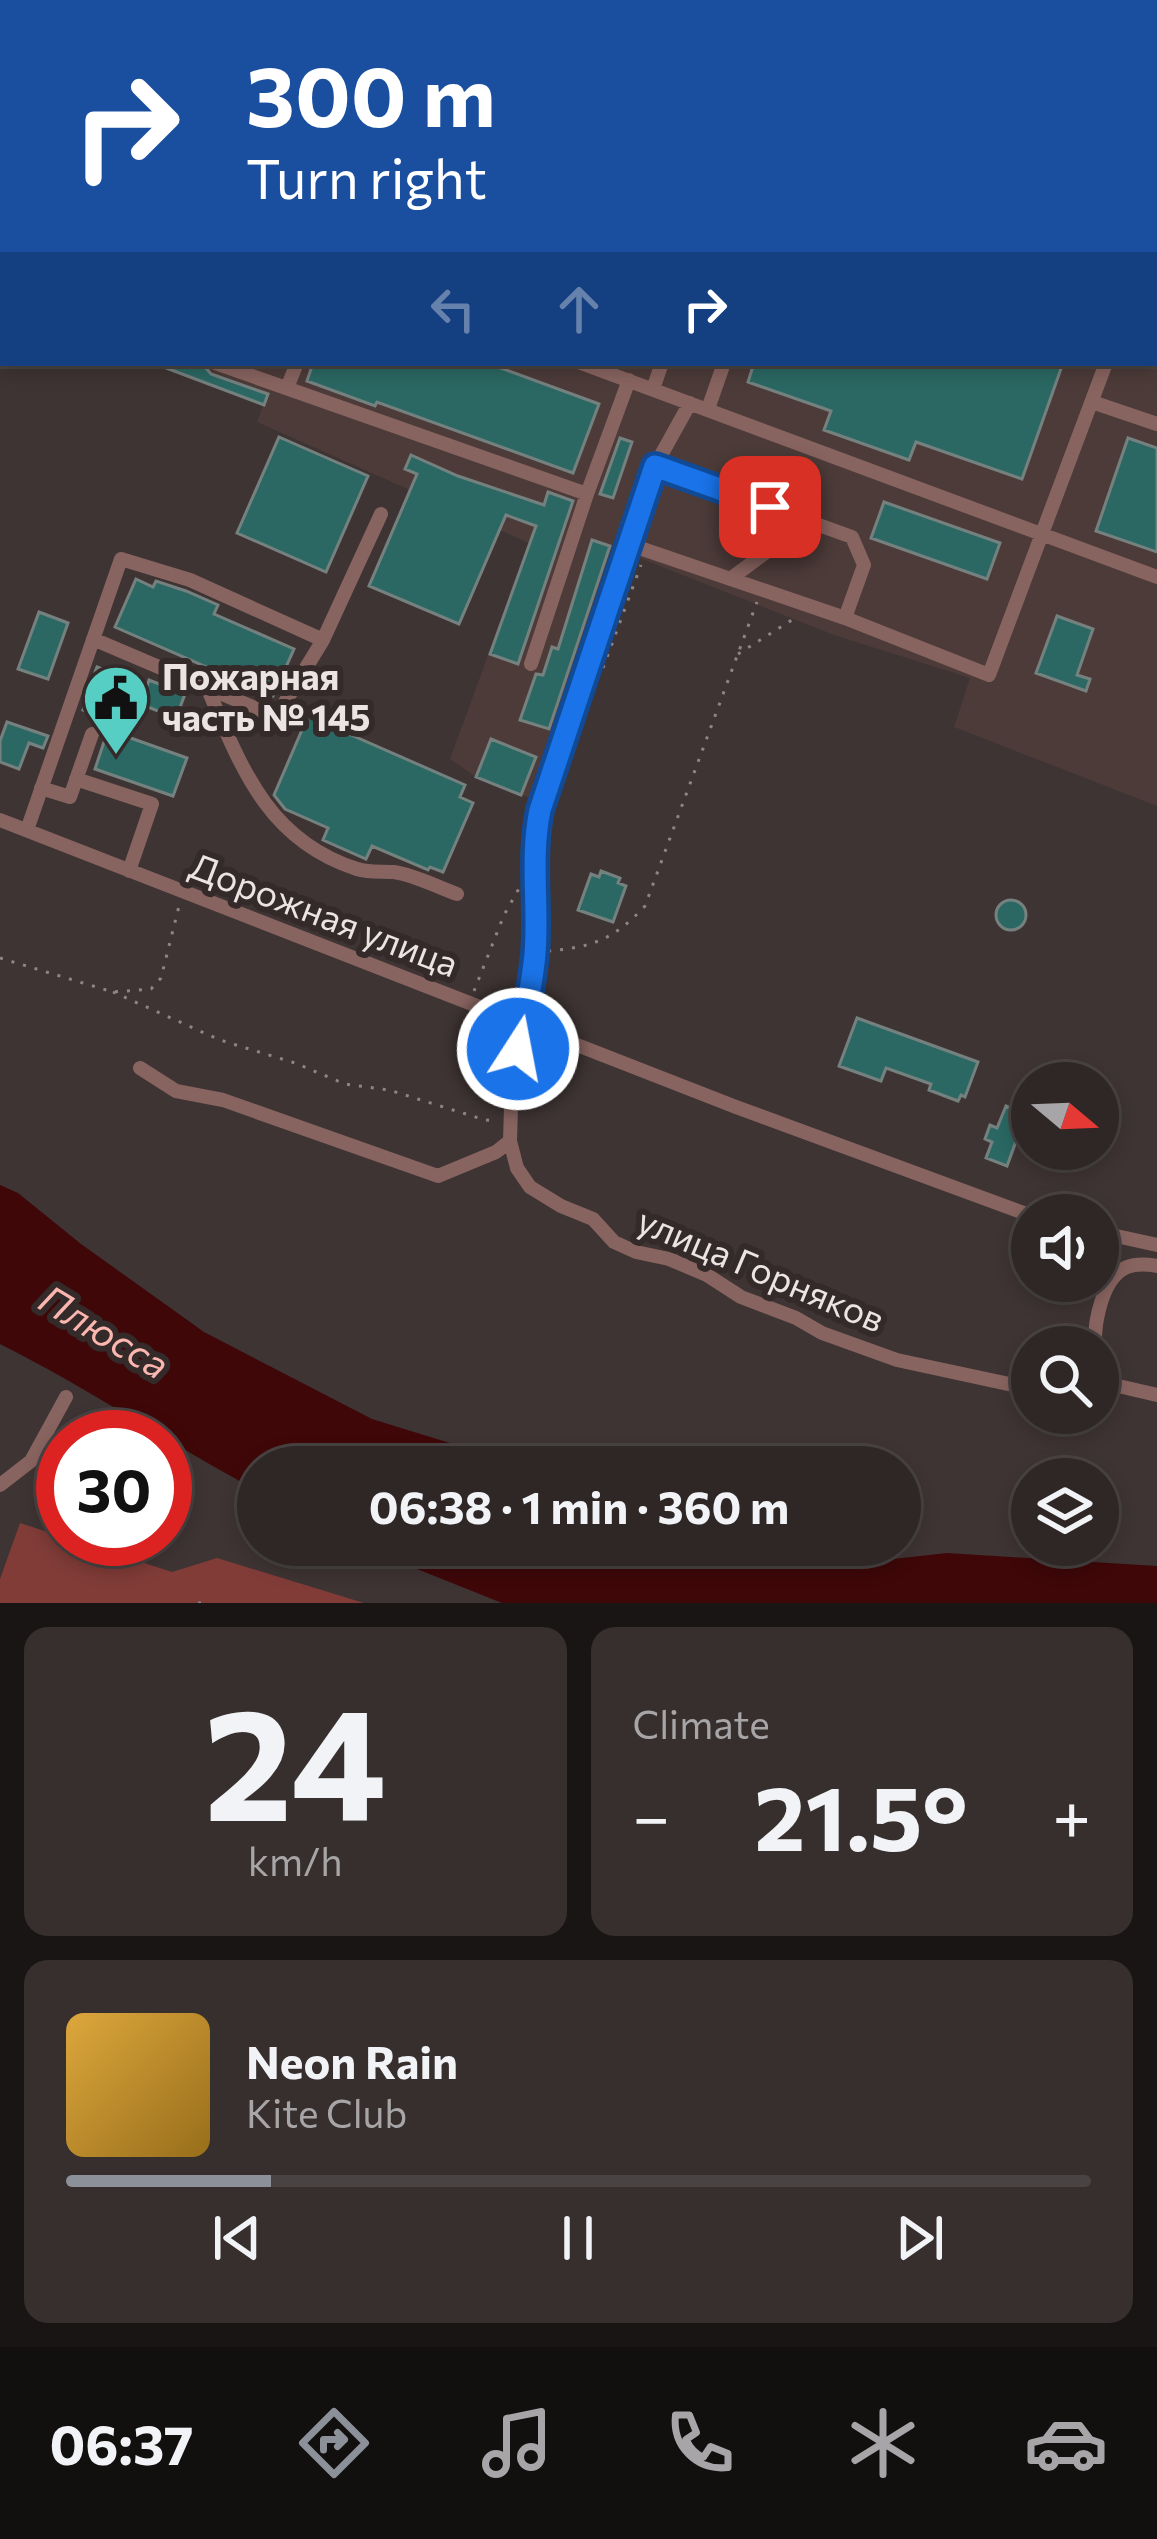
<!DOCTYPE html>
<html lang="en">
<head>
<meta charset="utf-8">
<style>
  body { margin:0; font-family:Commissioner,sans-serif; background:#362f2e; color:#f1f3f6; height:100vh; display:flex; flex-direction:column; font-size:45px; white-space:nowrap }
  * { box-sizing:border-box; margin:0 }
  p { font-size:39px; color:#a7a5a7 }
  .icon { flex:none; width:66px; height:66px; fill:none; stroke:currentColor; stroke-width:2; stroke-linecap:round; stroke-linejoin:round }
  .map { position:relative; height:1603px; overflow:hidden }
  .drawer { display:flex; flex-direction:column; gap:24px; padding:24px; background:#191515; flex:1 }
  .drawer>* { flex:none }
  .top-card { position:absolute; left:0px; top:0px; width:1158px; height:366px; box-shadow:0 6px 18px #0003,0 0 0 3px #494443; background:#1a4fa0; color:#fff; overflow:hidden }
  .needle { width:78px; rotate:109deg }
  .tools { position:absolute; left:1011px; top:1062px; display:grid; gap:24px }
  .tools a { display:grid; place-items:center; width:108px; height:108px; border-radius:50%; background:#2e2726; box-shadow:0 6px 18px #0003,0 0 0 3px #494443; font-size:60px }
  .speed { position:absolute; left:36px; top:1410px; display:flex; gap:24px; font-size:60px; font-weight:700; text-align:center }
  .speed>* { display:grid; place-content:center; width:156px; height:156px; border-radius:50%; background:#2e2726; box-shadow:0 6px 18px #0003,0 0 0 3px #494443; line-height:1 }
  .speed .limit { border:18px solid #d22; background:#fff; color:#111 }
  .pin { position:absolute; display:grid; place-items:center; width:102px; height:102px; color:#fff; margin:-51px; border-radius:24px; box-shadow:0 6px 18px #0006 }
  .me { position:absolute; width:132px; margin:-66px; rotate:11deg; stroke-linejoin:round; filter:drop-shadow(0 0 9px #0008) }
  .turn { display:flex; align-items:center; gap:42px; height:252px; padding:0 48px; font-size:54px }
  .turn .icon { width:156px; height:156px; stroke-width:2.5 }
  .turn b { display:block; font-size:84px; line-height:102px }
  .lanes { display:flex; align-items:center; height:114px; padding:0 48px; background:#0003; justify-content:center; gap:60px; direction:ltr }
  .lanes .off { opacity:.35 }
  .big { font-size:90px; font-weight:700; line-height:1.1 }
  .drawer .card { flex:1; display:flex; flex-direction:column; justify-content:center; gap:18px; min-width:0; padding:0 42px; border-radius:24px; background:#362f2e }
  .drawer .dial { align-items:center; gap:0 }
  .dial b { font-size:156px; line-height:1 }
  .song { display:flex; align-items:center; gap:36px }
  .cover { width:144px; height:144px; border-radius:18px; background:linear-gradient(135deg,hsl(40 70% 55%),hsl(40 70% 35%)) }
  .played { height:12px; border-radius:6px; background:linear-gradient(90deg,#8c9099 20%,#494443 20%) }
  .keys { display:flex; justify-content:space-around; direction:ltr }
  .heat { display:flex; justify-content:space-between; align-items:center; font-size:66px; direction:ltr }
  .drawer .tiles { flex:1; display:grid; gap:24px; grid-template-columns:1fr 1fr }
  .card:last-child { grid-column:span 2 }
  .trip { position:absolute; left:237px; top:1446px; width:684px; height:120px; border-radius:60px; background:#2e2726; box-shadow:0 6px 18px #0003,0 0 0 3px #494443; font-weight:700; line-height:120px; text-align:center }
  .dock { display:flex; height:192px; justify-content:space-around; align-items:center; background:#12100f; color:#a7a5a7 }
  .dock .icon { width:84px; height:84px }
  .dock .selected { color:#8c9099 }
  .dock b { font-size:54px; color:#f1f3f6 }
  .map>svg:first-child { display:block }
  .built { fill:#4c3b39 }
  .green { fill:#813c38 }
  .water { fill:#3f0708 }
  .building { fill:#2b6863; stroke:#75817f; stroke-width:3 }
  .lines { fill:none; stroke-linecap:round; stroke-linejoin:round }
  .path { stroke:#8e8584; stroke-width:3; stroke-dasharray:3 9; stroke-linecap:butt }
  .minor { stroke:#886460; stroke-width:14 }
  .route-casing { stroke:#114b97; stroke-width:30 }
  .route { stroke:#1a73e8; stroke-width:21 }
  .labels { text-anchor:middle; stroke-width:12; stroke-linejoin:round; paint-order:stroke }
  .poi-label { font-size:36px; font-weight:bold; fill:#ebe4e3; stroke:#342a29; text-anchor:start }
  .street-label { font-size:36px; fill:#ebe4e3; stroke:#342a29 }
  .water-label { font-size:39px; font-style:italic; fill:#fcb6b0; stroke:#342a29 }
</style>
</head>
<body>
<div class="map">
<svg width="1157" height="1603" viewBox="0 0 1157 1603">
  <rect width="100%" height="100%" fill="#3e3433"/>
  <path class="built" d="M 404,0 L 1157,0 L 1157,806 L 954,727 L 970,678 L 834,635 L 612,547 L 530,798 L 476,777 L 450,759 L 529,543 L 257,422 L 263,405 L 157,366 L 158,363 L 1155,363 L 1155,3 L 403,3 Z"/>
  <path class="green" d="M 20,1523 L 63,1537 L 63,1539 L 71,1539 L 172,1572 L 217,1558 L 364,1603 L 0,1603 L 0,1579 Z"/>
  <path class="water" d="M 0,1185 L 18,1193 L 81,1244 L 204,1332 L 372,1419 L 466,1448 L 515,1459 L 530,1467 L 258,1467 L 258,1491 C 170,1444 90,1389 0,1344 Z
    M 357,1545 L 821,1545 L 841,1548 L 875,1561 L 947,1553 L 1157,1566 L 1157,1603 L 502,1603 Z"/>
  <path class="building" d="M 153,363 L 194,363 L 205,367 L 211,374 L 268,394 L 264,405 Z
    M 313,363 L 487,363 L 599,404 L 573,473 L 377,402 L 375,406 L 307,381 Z
    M 754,363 L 1063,363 L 1022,479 L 916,442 L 909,460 L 824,430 L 831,411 L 748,382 Z
    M 279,437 L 368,476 L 326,572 L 237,533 Z
    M 620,438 L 632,442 L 613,498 L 600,494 Z
    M 1128,438 L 1157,448 L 1157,552 L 1096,531 Z
    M 411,455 L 458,476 L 544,505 L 548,492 L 573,501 L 518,664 L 490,654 L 536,526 L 506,515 L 459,624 L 369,586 L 417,474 L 405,469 Z
    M 884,502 L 1000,543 L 987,579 L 871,538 Z
    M 592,540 L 610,546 L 549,729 L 520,720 L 536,674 L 543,675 L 552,647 L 558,649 Z
    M 136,579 L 153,587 L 156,581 L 186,591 L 218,605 L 214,614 L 294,649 L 273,696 L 115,627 Z
    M 39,612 L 68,623 L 48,679 L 18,669 Z
    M 1057,616 L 1093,629 L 1077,675 L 1090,679 L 1086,691 L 1036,673 Z
    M 97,667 L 147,686 L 149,680 L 185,694 L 176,718 L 140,704 L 142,699 L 112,688 L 99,718 L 83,710 L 95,681 L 92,680 Z
    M 308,716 L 465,785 L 460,797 L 473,803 L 443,872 L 430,867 L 428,870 L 372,846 L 366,859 L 323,840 L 328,828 L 285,809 L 274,795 Z
    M 7,722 L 48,736 L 43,748 L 29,743 L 19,769 L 0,762 L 0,741 Z
    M 108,730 L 187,758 L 173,796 L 95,769 Z
    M 491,739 L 536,757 L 521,795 L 476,777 Z
    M 601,871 L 620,878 L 618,883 L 626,886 L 613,922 L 578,910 L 591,874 L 599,877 Z
    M996 915a15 15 0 1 1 30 0a15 15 0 1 1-30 0Z
    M 857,1018 L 978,1062 L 965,1097 L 961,1095 L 958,1101 L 929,1090 L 931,1084 L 886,1068 L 881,1081 L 839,1066 Z
    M 1006,1106 L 1026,1114 L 1007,1166 L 986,1158 L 992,1142 L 985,1139 L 990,1125 L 997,1128 Z"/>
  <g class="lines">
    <path class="path" d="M 738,654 L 795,618
      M 603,668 L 641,565
      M 548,951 C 594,947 614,939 645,906 L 757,602
      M 0,958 L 113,992 L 151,989 L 161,978 L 179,906
      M 474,991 L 504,915 L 521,885
      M 113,992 L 220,1040 L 295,1063 L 345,1084 L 389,1090 L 485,1120 L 496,1121
      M 198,1603 L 201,1603"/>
    <path class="minor" d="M 1155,309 L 1157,310
      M 215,363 L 587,494
      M 581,363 L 1157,577
      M 287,388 L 297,363
      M 653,389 L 662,363
      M 1092,402 L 1157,424
      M 690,403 L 655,466 L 540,810 L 534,835 L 534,861 L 535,952 L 524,1025 L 512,1072 L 510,1141 L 517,1168 L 530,1187 L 561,1206 L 593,1219 L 614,1242 L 636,1252 L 669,1259 L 707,1275 L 741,1297 L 796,1318 L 822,1333 L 897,1360 L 1032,1389
      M 708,409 L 724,363
      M 655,466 L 852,537 L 864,565 L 845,618
      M 628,544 L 845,618 L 989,675 L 1106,363
      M 730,579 L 808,521
      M 93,639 L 276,717 L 323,640 L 381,514
      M 531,664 L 587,494 L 629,380
      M 207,687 C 241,767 267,840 357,869 C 369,873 382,871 394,872 C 415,875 437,887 457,894
      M 76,779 L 152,804 L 129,871
      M 41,788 L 70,797 L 92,734
      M 0,820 L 736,1107 L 1032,1216
      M 27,830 L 121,559 L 190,580 L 323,640
      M 140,1068 L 176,1091 L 223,1100 L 438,1176 L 496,1152 L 510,1141
      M 1098,1232 L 1157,1245
      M 1095,1347 C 1094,1323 1102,1277 1127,1267 C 1137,1263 1147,1264 1157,1266
      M 1098,1367 L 1102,1378 L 1114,1385 L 1157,1395
      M 0,1485 L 31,1461 L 66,1397"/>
  </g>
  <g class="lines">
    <defs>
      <path id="route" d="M 518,1049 C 525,1018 532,986 535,954 C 539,906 530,858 540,810 L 655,466 L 770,507"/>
    </defs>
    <use href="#route" class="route-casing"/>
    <use href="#route" class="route"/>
  </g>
  <defs>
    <symbol id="civic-pin" viewBox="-11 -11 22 30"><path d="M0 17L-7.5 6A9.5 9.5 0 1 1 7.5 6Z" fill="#56cec3" stroke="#342a29"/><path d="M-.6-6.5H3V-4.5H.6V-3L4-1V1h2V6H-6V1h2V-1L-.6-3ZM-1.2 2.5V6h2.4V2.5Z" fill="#111"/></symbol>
  </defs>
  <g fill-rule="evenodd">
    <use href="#civic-pin" x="78" y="660" width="76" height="104"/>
  </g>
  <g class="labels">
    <g class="poi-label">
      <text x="162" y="690">Пожарная<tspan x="162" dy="41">часть № 145</tspan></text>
    </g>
    <g class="street-label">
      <text transform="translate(324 915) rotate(21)" y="13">Дорожная улица</text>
      <text transform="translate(761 1270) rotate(23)" y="13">улица Горняков</text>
    </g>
    <g class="water-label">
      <text transform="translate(104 1332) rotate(31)" y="14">Плюсса</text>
    </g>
  </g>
</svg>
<div class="tools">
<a><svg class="needle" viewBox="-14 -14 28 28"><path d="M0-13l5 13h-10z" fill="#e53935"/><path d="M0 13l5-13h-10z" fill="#a7a5a7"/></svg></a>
<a><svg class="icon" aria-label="sound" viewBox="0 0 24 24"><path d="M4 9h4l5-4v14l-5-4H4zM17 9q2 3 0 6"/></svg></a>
<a><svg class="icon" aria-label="search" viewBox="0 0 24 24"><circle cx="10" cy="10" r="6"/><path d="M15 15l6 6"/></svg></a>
<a><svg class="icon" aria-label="layers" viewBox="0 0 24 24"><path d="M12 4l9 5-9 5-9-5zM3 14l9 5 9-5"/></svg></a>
</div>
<div class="speed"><div class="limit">30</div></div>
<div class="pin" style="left:770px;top:507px;background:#d93025"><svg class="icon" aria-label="arrive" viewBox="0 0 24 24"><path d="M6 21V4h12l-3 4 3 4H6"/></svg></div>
<svg class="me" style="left:518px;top:1049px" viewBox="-20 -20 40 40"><circle r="17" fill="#1a73e8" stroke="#fff" stroke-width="3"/><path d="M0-11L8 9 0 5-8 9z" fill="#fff"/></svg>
<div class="trip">06:38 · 1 min · 360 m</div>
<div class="top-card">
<div class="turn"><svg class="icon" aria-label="right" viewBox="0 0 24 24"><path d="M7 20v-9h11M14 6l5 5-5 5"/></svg><div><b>300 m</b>Turn right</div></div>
<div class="lanes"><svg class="icon off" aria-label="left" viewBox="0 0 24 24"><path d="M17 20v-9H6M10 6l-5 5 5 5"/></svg><svg class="icon off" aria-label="ahead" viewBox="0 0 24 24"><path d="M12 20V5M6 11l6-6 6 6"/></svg><svg class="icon" aria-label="right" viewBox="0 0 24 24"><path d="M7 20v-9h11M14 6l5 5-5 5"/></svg></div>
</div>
</div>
<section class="drawer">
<div class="tiles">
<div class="card dial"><b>24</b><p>km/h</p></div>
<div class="card"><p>Climate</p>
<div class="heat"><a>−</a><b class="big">21.5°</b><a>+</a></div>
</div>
<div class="card">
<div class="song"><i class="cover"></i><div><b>Neon Rain</b><p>Kite Club</p></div></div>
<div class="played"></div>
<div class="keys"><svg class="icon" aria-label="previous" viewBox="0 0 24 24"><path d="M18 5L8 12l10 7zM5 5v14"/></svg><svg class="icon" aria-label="pause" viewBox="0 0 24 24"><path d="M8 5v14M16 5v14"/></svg><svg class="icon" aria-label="next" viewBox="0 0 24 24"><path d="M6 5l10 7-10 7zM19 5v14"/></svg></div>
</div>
</div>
</section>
<nav class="dock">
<b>06:37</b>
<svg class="icon selected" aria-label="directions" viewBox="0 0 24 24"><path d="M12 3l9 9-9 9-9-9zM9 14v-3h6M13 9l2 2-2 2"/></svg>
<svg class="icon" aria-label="music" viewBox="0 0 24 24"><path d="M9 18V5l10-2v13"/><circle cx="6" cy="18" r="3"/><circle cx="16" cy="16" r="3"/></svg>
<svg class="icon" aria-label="phone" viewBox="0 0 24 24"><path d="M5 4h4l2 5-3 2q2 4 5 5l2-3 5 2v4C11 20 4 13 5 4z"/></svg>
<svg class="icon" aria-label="climate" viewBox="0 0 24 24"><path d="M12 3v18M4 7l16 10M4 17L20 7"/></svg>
<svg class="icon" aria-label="car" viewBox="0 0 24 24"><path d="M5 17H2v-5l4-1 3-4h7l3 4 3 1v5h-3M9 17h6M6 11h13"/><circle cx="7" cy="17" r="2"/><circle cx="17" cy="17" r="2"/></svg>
</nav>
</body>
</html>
